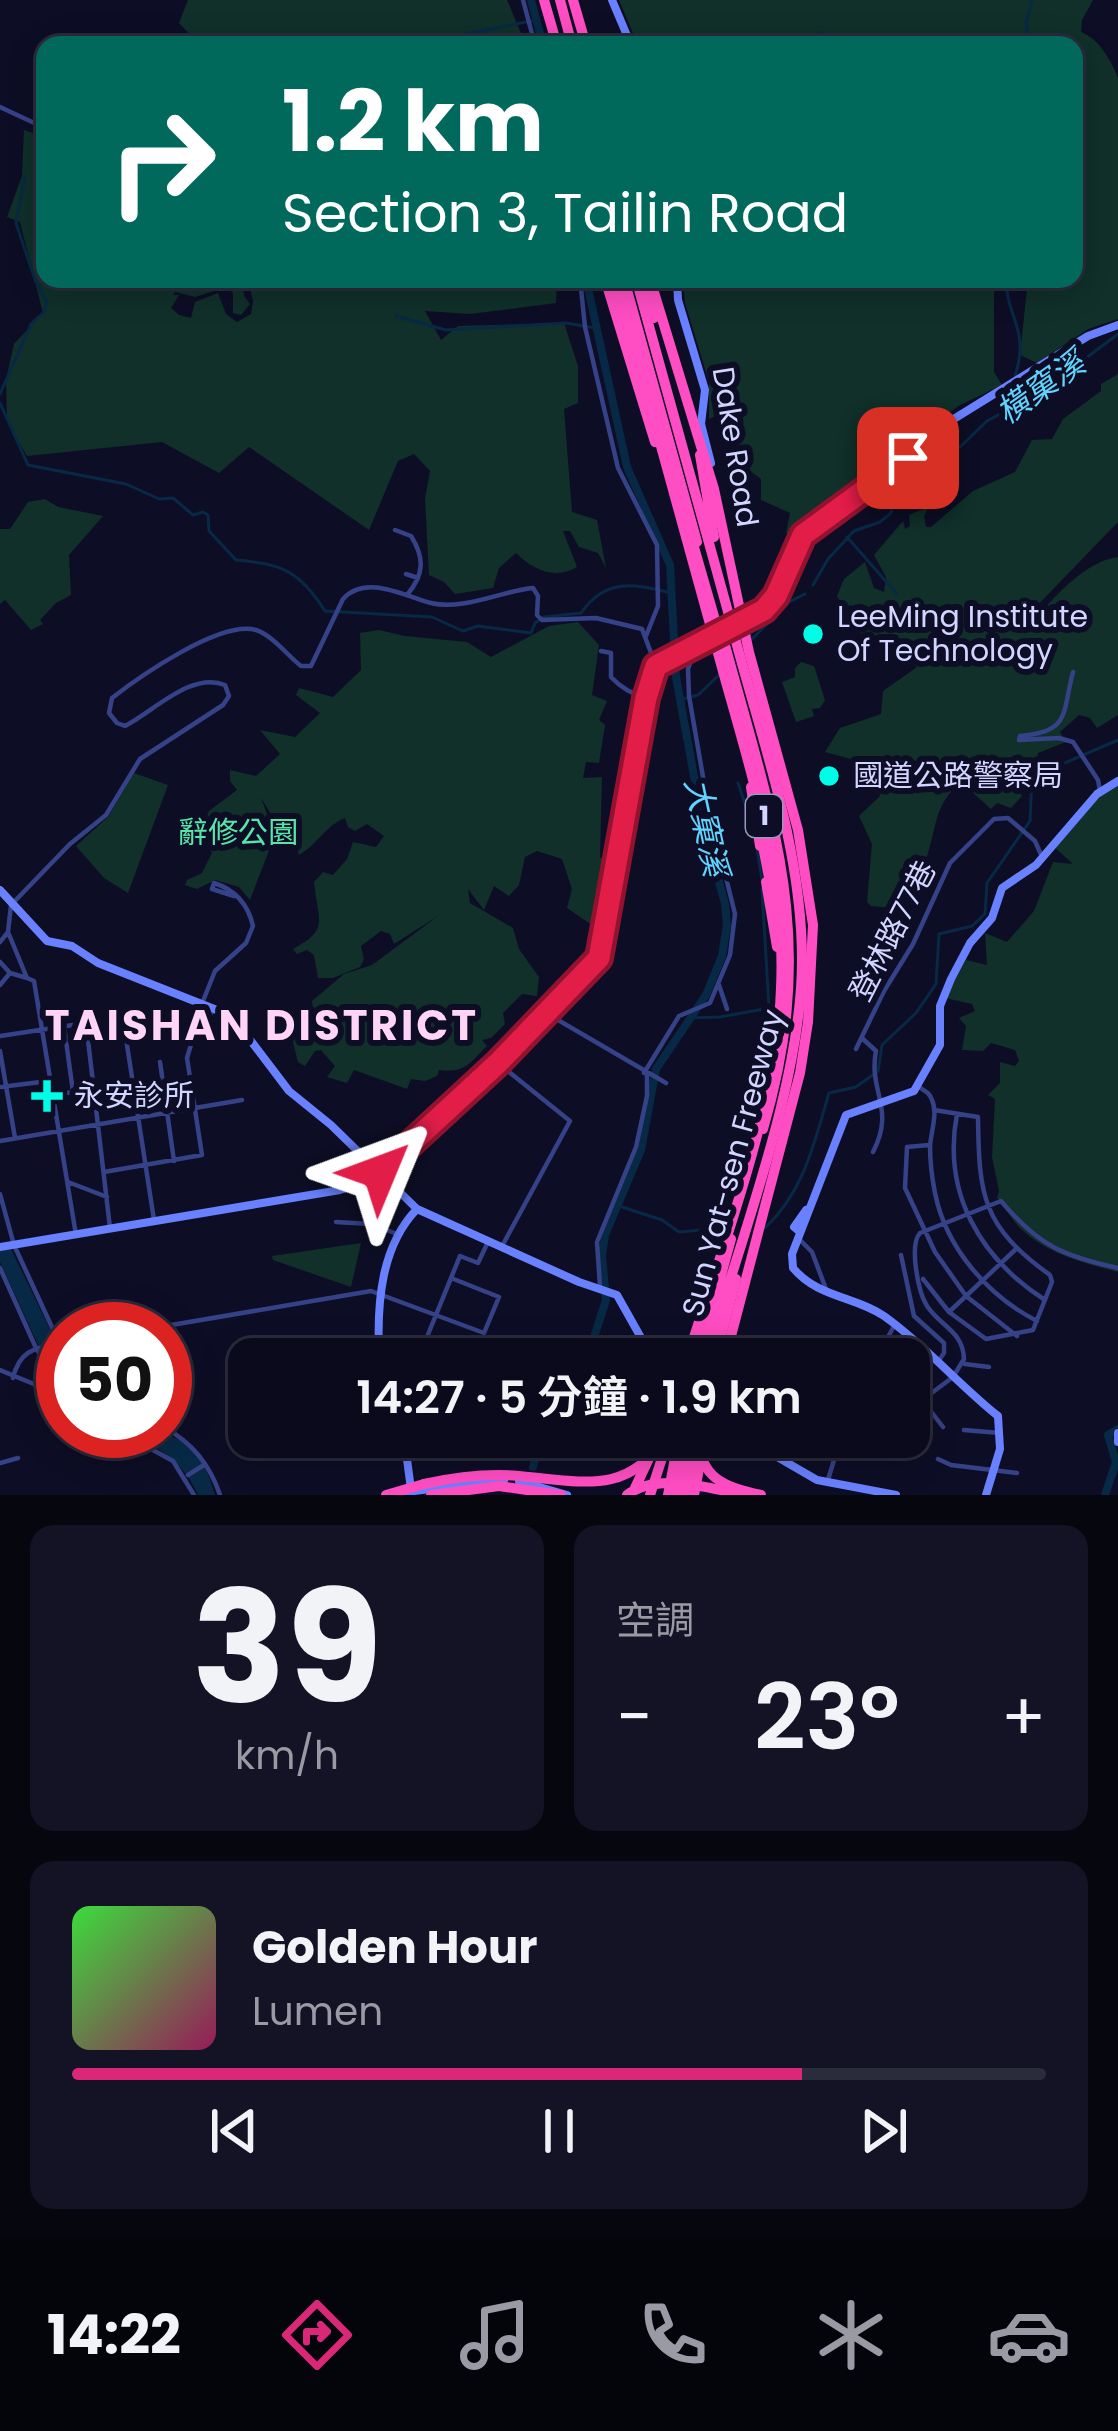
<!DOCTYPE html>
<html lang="zh-TW">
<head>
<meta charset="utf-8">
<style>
  body { margin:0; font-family:Poppins,"Noto Sans TC",sans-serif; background:#131325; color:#f1f3f6; height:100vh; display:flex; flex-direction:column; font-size:45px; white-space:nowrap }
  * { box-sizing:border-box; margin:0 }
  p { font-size:39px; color:#999aa3 }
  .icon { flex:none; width:66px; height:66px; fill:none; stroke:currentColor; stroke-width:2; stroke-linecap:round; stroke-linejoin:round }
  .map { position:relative; height:1495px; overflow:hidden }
  .panel { display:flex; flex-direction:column; gap:30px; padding:30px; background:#06060f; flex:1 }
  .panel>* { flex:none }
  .guide { position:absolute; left:36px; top:36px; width:1047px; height:252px; border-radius:24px; box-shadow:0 6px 30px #0003,0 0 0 3px #2a2b3b; background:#00695c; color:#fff; overflow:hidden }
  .speed { position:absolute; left:36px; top:1302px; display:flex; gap:24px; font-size:60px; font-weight:700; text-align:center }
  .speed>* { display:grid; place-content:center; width:156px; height:156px; border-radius:50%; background:#0a0a1c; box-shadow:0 6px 30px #0003,0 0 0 3px #2a2b3b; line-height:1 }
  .speed .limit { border:18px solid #d22; background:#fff; color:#111 }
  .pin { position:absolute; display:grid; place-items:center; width:102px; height:102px; color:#fff; margin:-51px; border-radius:24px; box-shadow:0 6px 18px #0006 }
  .me { position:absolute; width:132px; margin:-66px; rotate:46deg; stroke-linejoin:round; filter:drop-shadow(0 0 9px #0008) }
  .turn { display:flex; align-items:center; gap:42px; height:252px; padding:0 48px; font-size:54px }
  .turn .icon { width:156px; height:156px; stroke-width:2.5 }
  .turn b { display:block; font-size:84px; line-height:102px }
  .big { font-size:90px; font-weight:600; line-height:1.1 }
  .panel .card { flex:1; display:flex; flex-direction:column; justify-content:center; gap:18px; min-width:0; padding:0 42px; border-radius:24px; background:#131325 }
  .panel .dial { align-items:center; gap:0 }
  .dial b { font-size:156px; line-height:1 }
  .song { display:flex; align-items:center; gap:36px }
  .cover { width:144px; height:144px; border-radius:18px; background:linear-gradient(135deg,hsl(120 70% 55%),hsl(330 70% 35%)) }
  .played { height:12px; border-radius:6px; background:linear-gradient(90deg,#db2777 75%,#2a2b3b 75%) }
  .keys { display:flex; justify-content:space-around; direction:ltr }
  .heat { display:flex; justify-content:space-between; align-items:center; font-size:66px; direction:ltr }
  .panel .tiles { flex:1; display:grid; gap:30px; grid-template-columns:1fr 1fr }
  .card:last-child { grid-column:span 2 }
  .trip { position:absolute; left:228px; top:1338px; width:702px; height:120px; border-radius:24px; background:#0a0a1c; box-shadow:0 6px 30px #0003,0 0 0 3px #2a2b3b; font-weight:600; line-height:120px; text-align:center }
  .tab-bar { display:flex; height:192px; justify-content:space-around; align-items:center; background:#04040b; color:#999aa3 }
  .tab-bar .icon { width:84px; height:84px }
  .tab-bar .selected { color:#db2777 }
  .tab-bar b { font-size:54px; color:#f1f3f6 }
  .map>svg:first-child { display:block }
  .green { fill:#103029 }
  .water { fill:#072945 }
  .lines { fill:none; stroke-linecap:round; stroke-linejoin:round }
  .stream { stroke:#072945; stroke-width:3 }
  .river { stroke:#072945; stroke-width:8 }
  .street { stroke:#364287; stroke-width:4.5 }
  .secondary { stroke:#6981ff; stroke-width:8 }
  .highway { stroke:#ff4dc3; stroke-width:10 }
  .highway-bridge { stroke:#ff4dc3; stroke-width:10 }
  .route-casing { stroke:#92132f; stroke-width:30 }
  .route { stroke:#e11d48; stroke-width:21 }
  .poi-dot { fill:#00fde7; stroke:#0d0e26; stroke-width:4.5 }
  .labels { text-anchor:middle; stroke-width:12; stroke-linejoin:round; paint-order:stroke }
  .shield { fill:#0d0e26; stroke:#9799be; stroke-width:3 }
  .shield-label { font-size:27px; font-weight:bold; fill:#d2d5ff }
  .street-label { font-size:30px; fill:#d2d5ff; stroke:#0d0e26 }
  .poi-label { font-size:30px; fill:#d2d5ff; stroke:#0d0e26; text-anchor:start }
  .park-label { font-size:30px; fill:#57e6a8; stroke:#0d0e26 }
  .water-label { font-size:33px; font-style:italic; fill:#60d3ff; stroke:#0d0e26 }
  .district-label { font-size:42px; font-weight:bold; letter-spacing:3px; fill:#ffd4f7; stroke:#0d0e26 }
</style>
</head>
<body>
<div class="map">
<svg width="1118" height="1495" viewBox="0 0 1118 1495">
  <rect width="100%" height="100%" fill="#0d0e26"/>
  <path class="green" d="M 188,0 L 507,0 L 526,45 L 200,45 L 179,23 Z
    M 619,0 L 1093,0 L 1082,20 L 1081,32 C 1099,39 1110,58 1118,78 L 1118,319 L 1088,329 L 1037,363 L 1020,355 L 1028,279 L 1074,279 L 1074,45 L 649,45 L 647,41 L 637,43 Z
    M 24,130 L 36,134 L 35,147 L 45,152 L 45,279 L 242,279 L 244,296 L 250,304 L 241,315 L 233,313 L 233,293 L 226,287 L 195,297 L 175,292 L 173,295 L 179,295 L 171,308 L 179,315 L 191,318 L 195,302 L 218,293 L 226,314 L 237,322 L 251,314 L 253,301 L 248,279 L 557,279 L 556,303 L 470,314 L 425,311 L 441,340 L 458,326 L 564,323 L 578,366 L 578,403 L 564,409 L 572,512 L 597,520 L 606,568 L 598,553 L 579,547 L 570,531 L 563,531 L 577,567 C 555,580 533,570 516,553 L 499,568 L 493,588 L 455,594 L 444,582 L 429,575 L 425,499 L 430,471 L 414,454 L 398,461 L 369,530 L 249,447 L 219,473 L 162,442 L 27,456 L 7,421 L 6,380 L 14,344 L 43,313 L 20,222 L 7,217 L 22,176 Z
    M 683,279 L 994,279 L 994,372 L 1002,385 L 960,405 L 928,428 L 911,421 L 915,440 L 906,452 L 822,510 L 794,535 L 786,533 L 790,513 L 761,500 L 761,479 L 739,463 L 728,410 L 709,419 L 709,382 L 685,303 Z
    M 1118,374 L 1118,522 L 1030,613 L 1039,615 C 1057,593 1089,560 1118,557 L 1118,715 L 1097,728 L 1090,718 L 1079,715 L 1060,732 L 1066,742 L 1038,753 L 1036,768 L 1030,773 L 1023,765 L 1011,778 L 1022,796 L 1011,808 L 997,803 L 991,809 L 961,782 C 933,805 937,829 926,859 C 919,878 905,893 894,908 L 871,906 L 867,902 L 872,844 L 859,816 L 880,796 L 869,764 L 825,752 L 840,728 L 881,714 L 883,691 L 917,667 C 901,651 882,649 862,637 L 851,605 L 844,607 L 837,596 L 844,579 L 865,562 L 874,588 L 884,592 L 886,577 L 874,555 L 903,521 L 905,529 L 910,526 L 909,515 L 929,506 L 924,517 L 926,527 L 931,527 L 973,491 L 1015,472 L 1032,440 L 1052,439 L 1063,419 L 1101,391 L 1101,384 Z
    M 45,499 L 58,507 L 103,516 L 69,555 L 71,595 L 56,603 L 40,620 L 43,624 L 31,630 L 5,600 L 0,604 L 0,529 L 10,529 L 28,502 Z
    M 578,622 L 599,645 L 592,695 L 607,701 L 599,720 L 605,725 L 599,763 L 586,762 L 583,778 L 602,777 L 600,857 L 608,862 L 595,927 L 567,908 L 572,889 L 562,859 L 537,851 L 525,857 L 519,885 L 509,896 L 494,886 L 484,910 L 468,889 L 470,903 L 513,928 L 519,949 L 539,977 L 537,996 L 522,994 L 503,1013 L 505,1024 L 491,1038 L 482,1040 L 487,1046 C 469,1064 465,1073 439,1070 L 437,1076 L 425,1081 L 411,1079 L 407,1089 L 354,1070 L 347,1083 L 327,1077 L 335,1066 L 321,1050 L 315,1051 L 305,1066 L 298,1062 L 293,1042 L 297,1033 L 316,1032 L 328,1041 L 315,1028 L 312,1001 L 344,974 L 372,965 L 438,916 L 394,944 L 390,934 L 381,931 L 361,946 L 364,959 L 360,967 L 333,978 L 318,978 L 314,955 L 307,950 L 297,954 L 293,949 C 330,929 318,922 314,882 L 323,872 L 333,875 L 347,859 L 353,842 L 376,847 L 384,836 L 367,824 L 355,831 L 348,827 L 345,818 C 325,826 318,844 299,855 L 294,837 L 279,827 L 261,798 L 275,835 L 250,900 L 239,887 L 215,880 L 197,889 L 185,885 L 187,880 L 202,873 L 212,853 L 200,834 L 209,811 L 237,790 L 230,781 L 230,770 L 256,776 L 280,754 L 260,730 L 295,737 L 320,713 L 296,695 L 299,688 L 333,697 L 361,670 L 360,633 L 379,630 L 405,636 L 467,642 L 491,657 L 549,626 Z
    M 801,662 L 814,666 L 825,700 L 820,708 L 812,709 L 814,716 L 796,722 L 782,682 L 795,677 L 795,668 Z
    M 134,773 L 168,785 L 128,893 L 104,878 L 76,846 L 108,817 Z
    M 1118,784 L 1118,1272 C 1083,1263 1048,1254 1021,1229 C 1012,1220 1005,1207 997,1198 L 999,1191 L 992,1157 L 995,1099 L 988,1095 L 1000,1083 L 1000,1062 L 1015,1066 L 1019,1061 L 1015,1050 L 991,1043 L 983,1051 L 962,1050 L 966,1026 L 959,1018 L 975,1011 L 972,1004 L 945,998 L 966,960 L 987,965 L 985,933 L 1007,942 L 1034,911 L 1053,862 L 1073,864 L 1054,847 C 1076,826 1092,798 1118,784 Z
    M 361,1243 L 351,1287 L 273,1260 L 272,1256 Z"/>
  <path class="water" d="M 11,1249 L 63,1356 L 63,1386 L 47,1364 L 0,1262 L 0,1251 Z
    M 123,1431 C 177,1431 200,1440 215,1495 L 198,1495 C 182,1459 157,1447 123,1431 Z"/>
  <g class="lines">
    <path class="stream" d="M 440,39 L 536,20
      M 799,45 L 819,32
      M 1029,45 L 1026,23 L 1032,0
      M 989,279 L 1005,282
      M 1007,279 C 1004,315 1031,328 1015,376
      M 396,316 L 446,330 L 566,323 L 595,328
      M 0,394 L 31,324 L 43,313 L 47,302 L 35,280 L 16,223 L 25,176
      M 0,403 L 28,465 L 126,484 L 159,499 L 173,498 L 193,515 L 203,512 L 208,515 L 209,531 L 236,560 C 281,564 299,570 325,611 L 432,617 L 463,631 L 478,626 L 531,633 L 535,623 L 544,617 L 581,613 C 606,577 634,584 672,593
      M 847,537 L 897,594
      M 813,585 L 828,559 L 854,531 L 880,522 L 890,514 L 910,472 L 918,464 L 961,446 L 987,421 L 1013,407 L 1040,380 L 1082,361 L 1118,334
      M 752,639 L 789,602 L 805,594
      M 680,700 L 698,695 L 719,675
      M 738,783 L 751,821
      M 757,848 L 762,880
      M 688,1018 L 720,1017 L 769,1008 L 762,889
      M 619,1206 L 662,1220 L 679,1232 L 726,1228
      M 765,1228 C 804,1191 814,1144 829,1093 L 856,1087 L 878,1071 L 882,1045 L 916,1013 L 936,984 L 939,934 L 972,926 L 985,914 L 987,883 L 1030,821 L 1032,777 L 1118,740"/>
    <path class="river" d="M 531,0 L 543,45
      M 586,279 L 627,467 L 670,565 L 676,677 L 701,815 L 725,904 L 727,925 L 722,956 L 706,995 L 656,1069 L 641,1150 L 605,1235 L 602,1256 L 606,1300 L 587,1359
      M 533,1467 L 541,1437
      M 1105,1495 L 1116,1462 L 1108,1435 L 1118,1429"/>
    <path class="street" d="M 523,0 L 535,45
      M 0,107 L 45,128
      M 580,279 L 585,327 L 618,468 L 657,545 L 658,606 L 646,636
      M 395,530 L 411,536 C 425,558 424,575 407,595
      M 406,574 L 418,578
      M 601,651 L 611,653 L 611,677 C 621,688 632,694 646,698
      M 1073,672 C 1062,713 1071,732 1020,736 L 1019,740 L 1059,738 L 1073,742 L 1098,780 L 1100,791
      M 212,889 L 234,896
      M 0,942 L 8,932
      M 0,962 L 10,973 L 27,978
      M 0,985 L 10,973
      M 719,985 L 727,1009
      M 203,1001 L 215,971 L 246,943 L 253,926 C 248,904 236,890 214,883 L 212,889
      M 546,1013 L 666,1083
      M 123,1019 L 154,1220
      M 64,1026 L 73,1092
      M 0,1036 L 86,1023 L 110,1228
      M 863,1039 L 876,1051 C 868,1092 896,1108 873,1152
      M 856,1049 L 884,991 L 913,944 L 950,863 L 994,819 L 1008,818 L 1035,841 L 1042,857
      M 0,1051 L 15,1138
      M 160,1062 L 174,1161
      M 498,1063 L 570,1121 L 501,1248
      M 644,1073 L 679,1016 L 710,1003 L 730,955 L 735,914 L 707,800 L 689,696 L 688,669 L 696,647
      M 0,1087 L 49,1081
      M 919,1087 C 926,1092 929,1092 932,1100 C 938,1113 931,1132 930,1146 C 930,1161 932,1178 935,1193 C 946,1248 988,1296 1037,1321
      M 52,1095 L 94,1089
      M 957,1114 C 942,1193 980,1258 1045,1300
      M 0,1141 L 242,1100
      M 929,1145 L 907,1147 L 905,1188 L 935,1252 L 966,1296 L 1017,1336
      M 104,1172 L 202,1155 L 187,1058 L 193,1038 L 212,1012
      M 68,1182 L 107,1197
      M 0,1194 L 14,1245 L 63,1351
      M 336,1222 L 371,1224 L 397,1234
      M 76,1235 L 34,981 L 27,978 L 8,932 L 11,905 L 70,844 L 106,815 L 140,759 L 223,705 L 229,696 L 225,685 C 191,671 153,712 125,726 L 117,723 L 109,713 L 112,698 C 139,677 220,620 256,630 C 272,635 288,656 301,666 L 311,666 L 343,599 C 366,574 404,596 431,603 C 462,611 502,591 533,588 L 538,596 L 537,615 L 542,620 L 596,618 L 642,629 L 656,666
      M 798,1238 L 812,1252 L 826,1289
      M 901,1255 L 914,1316 L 944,1343 L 944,1353 L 937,1363
      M 0,1268 L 36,1348 L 63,1390
      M 923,1279 L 949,1312 L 986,1339 L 1033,1330 L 1052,1282 L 1050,1275 C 982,1226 979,1196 978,1117 L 934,1110
      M 600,1287 L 597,1242 L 636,1147 L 647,1096 L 647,1074
      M 949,1312 L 1015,1250
      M 148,1329 L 371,1291 L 484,1333 L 499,1297 L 451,1278
      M 418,1359 L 460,1256 L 478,1263 L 488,1242
      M 876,1359 L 894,1326
      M 896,1359 L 909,1339
      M 965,1364 L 989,1367
      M 0,1370 L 63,1396
      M 909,1371 L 928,1355
      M 13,1378 C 19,1352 33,1348 57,1344
      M 923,1401 L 943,1427
      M 909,1410 L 953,1377 L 964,1359 C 963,1331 941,1327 927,1306 C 918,1292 909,1245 920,1233 L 1001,1201 C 1038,1245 1062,1256 1118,1268
      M 165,1428 C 193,1443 210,1465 220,1495
      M 964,1430 L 1000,1433
      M 118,1431 L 173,1461 L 194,1495
      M 938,1459 L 951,1465 L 1017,1473
      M 0,1463 L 18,1458
      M 188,1475 L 204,1465
      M 827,1483 L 841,1437"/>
    <path class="secondary" d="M 612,0 L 631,45
      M 677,279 L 678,300 L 705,390 L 701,424 L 711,463
      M 0,890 L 47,941 L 72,946 L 98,963 L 232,1016 L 289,1091 L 331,1125 L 417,1209 L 579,1282 L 617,1295 L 653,1359
      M 800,1232 L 794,1227 L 806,1210
      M 0,1247 L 340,1190 L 361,1184 L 384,1169 L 498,1063 L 599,958 L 648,691 L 656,666 L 764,610 L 775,596 L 796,547 L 812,526 L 897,469 L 936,430 L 1088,336 L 1118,325
      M 382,1359 L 379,1352 C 377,1303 381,1246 417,1209
      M 1118,1433 L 1118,1442
      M 404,1437 L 411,1489
      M 743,1437 L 817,1480 L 896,1495
      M 519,1481 L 567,1495
      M 406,1492 L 504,1480
      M 986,1495 L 1000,1449 L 998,1416 C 959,1385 925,1345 884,1316 C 855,1296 818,1298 793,1268 L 792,1254 L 846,1115 L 914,1091 L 940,1045 L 940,1006 L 951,979 L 970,943 L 992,918 L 1002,888 L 1036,865 L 1097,794 L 1118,781"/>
    <path class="highway" d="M 560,0 L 572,45
      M 573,0 L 586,45
      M 605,279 L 655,442
      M 624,279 L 697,542
      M 636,279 L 730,619
      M 644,279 L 654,318
      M 700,455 L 714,537
      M 691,537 L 717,627
      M 725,645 C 774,825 819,940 763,1129
      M 751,787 L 760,846
      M 762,841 L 771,888
      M 766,882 L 777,947
      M 698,1359 L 731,1239
      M 706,1359 C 740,1239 802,1084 802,960 C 802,850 763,743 735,638
      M 715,1359 L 736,1279
      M 698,1437 C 700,1479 725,1487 761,1495
      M 424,1484 C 456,1477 486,1473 519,1476 C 584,1482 629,1495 665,1437
      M 431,1495 L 499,1486 L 561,1495
      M 650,1495 L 664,1452
      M 668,1495 L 679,1437
      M 676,1495 L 687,1437
      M 685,1495 L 694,1445"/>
    <path class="highway-bridge" d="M 544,0 L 557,45
      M 615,279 C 651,411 687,543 724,675 C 753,779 786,879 781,988 C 777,1107 723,1245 687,1359
      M 650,279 L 714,489 L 749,652 L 798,830 L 813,925 L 808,1022 L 800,1073 L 725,1359
      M 730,619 L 735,638
      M 720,626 L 725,645
      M 635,1488 L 659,1437
      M 386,1495 L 424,1484
      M 627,1495 C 657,1472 710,1488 744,1495
      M 694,1495 L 705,1437"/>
  </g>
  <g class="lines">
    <defs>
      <path id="route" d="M 380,1172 L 498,1063 L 599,958 L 646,698 L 656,666 L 764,610 L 776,596 L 803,535 L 908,458"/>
    </defs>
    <use href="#route" class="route-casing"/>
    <use href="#route" class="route"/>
  </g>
  <g class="poi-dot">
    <circle cx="813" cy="634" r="12"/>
    <circle cx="829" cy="776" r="12"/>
    <path d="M41 1078h12v12h12v12h-12v12h-12v-12h-12v-12h12z"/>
  </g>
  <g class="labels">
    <rect class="shield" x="746" y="795" width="36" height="42" rx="9"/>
    <g class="shield-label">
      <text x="764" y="825">1</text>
    </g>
    <g class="street-label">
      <text transform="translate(735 447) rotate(81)" y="10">Dake Road</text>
      <text transform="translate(893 931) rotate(-63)" y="10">登林路77巷</text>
      <text transform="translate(733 1163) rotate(-75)" y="10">Sun Yat-sen Freeway</text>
    </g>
    <g class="poi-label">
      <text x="837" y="627">LeeMing Institute<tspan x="837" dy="34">Of Technology</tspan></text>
      <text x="853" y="786">國道公路警察局</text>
      <text x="74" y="1106">永安診所</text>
    </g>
    <g class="park-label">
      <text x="238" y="843">辭修公園</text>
    </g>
    <g class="water-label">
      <text transform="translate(1040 387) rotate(-35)" y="12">橫窠溪</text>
      <text transform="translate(707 827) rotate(78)" y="12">大窠溪</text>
    </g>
    <g class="district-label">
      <text x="262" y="1040">TAISHAN DISTRICT</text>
    </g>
  </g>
</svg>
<div class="speed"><div class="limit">50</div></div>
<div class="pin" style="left:908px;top:458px;background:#d93025"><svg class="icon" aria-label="arrive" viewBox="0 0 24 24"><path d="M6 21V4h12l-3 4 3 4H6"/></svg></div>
<svg class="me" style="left:380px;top:1172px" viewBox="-20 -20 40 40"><path d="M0-17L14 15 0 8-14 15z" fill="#e11d48" stroke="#fff" stroke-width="4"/></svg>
<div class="trip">14:27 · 5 分鐘 · 1.9 km</div>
<div class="guide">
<div class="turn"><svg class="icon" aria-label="right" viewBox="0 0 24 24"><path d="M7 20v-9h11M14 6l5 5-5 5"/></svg><div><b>1.2 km</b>Section 3, Tailin Road</div></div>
</div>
</div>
<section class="panel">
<div class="tiles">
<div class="card dial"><b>39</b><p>km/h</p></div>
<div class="card"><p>空調</p>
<div class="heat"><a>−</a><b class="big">23°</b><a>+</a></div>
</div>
<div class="card">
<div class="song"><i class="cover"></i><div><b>Golden Hour</b><p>Lumen</p></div></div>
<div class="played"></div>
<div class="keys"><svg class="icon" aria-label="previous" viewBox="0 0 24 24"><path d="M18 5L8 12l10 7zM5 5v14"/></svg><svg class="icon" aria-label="pause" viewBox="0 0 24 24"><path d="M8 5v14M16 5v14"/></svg><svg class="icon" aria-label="next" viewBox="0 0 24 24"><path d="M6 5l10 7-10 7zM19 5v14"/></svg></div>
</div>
</div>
</section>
<nav class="tab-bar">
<b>14:22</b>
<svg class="icon selected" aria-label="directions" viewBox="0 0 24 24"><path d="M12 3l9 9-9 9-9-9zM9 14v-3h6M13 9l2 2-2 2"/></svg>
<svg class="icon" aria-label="music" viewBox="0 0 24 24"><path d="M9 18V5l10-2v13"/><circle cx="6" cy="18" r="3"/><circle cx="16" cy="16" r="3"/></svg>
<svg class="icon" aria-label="phone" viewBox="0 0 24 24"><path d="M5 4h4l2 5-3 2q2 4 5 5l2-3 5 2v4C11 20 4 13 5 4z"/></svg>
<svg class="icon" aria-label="climate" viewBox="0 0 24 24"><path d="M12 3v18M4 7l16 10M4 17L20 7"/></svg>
<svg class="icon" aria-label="car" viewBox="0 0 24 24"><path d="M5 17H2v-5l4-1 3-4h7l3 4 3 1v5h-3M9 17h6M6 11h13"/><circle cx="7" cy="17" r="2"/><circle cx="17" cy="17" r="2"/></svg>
</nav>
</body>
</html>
